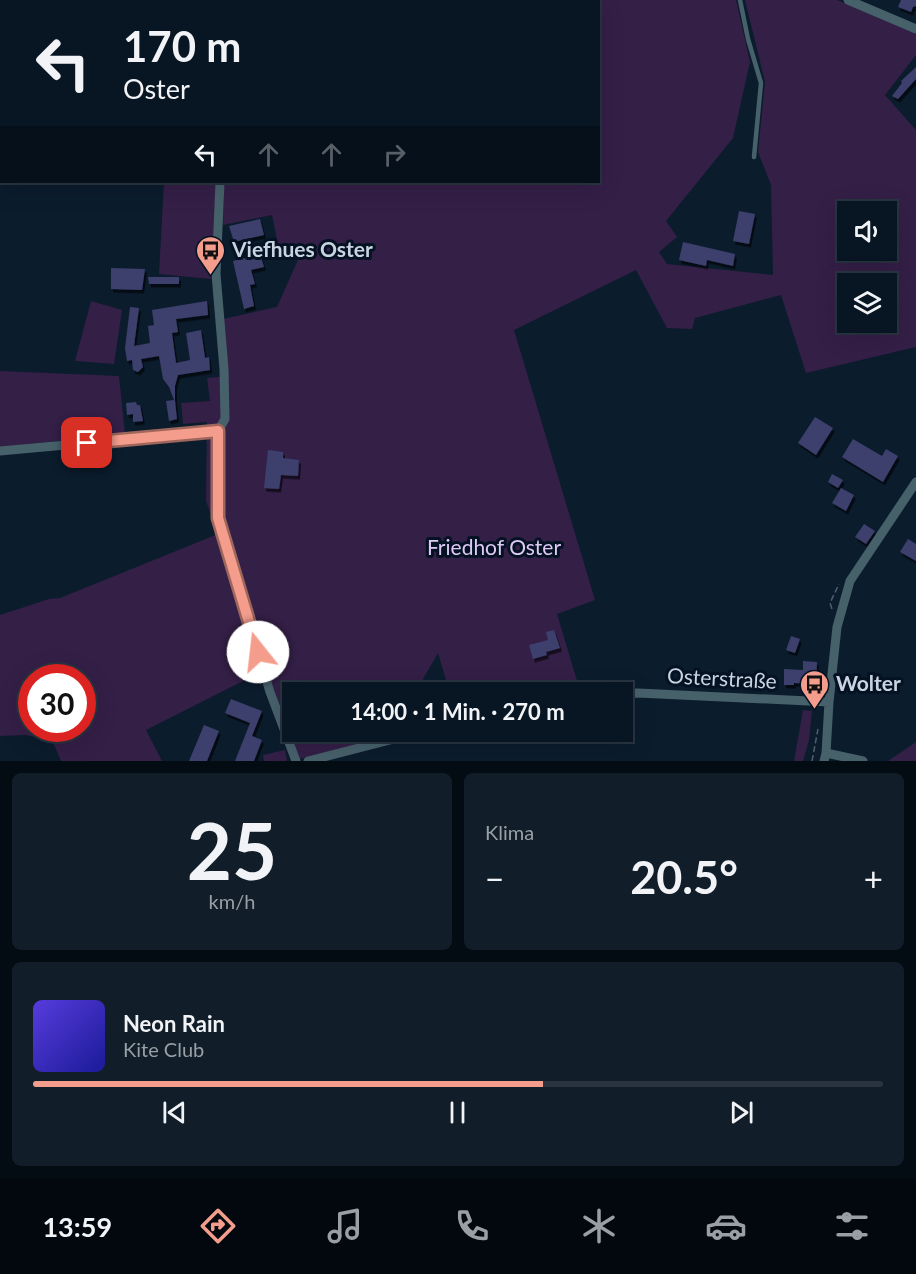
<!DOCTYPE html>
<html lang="de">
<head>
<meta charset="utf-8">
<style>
  body { margin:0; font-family:Lato,sans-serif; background:#111e2a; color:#f1f3f6; height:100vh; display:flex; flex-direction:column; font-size:22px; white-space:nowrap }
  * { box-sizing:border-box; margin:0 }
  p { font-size:20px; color:#989fa5 }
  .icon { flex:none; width:33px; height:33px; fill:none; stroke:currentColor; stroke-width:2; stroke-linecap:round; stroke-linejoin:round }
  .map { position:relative; height:761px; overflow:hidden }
  .drawer { display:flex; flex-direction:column; gap:12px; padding:12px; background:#040c13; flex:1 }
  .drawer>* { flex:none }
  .hud { position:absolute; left:0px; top:0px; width:600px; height:183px; box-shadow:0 6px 24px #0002,0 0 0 2px #293440; background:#081522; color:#f1f3f6; overflow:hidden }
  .controls { position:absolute; left:837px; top:201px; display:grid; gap:12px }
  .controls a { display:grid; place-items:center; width:60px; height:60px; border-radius:0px; background:#081522; box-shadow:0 6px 24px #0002,0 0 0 2px #293440; font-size:30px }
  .speed { position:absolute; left:18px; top:664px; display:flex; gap:12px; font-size:30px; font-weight:700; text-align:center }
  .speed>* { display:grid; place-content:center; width:78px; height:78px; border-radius:50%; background:#081522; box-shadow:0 6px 24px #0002,0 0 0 2px #293440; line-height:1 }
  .speed .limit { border:9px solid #d22; background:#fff; color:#111 }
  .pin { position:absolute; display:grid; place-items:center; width:51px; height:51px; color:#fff; margin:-26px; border-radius:12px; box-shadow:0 3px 9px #0006 }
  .me { position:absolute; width:66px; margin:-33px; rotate:344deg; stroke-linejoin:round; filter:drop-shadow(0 0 4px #0008) }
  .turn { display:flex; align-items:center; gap:21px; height:126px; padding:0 24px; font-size:27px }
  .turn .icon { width:78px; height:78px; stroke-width:2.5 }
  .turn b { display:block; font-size:42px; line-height:51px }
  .lanes { display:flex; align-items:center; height:57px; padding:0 24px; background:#0003; justify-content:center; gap:30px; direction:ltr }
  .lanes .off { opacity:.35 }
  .big { font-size:45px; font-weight:700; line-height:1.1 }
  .drawer .widget { flex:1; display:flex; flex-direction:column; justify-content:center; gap:9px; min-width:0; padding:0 21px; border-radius:9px; background:#111e2a }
  .drawer .dial { align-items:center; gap:0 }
  .dial b { font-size:78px; line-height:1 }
  .song { display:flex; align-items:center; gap:18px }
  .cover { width:72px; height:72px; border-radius:9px; background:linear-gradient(135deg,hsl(250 70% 55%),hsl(240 70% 35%)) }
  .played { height:6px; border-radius:3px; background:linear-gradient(90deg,#f49d8d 60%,#293440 60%) }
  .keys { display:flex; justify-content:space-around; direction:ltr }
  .heat { display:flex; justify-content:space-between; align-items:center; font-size:33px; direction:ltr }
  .drawer .tiles { flex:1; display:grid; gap:12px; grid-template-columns:1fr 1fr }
  .widget:last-child { grid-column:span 2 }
  .trip { position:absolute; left:282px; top:682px; width:351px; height:60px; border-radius:0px; background:#081522; box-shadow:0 6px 24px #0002,0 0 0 2px #293440; font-weight:700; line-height:60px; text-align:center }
  .dock { display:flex; height:96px; justify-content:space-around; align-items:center; background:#03080e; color:#989fa5 }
  .dock .icon { width:42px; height:42px }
  .dock .current { color:#f49d8d }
  .dock b { font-size:27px; color:#f1f3f6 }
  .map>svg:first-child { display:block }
  .green { fill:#341f47; fill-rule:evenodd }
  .building { fill:#3c3f6c; filter:url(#shadow) }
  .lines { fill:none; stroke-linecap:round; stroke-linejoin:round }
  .path { stroke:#505f6e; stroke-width:1.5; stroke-dasharray:6 3; stroke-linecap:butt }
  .service { stroke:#47616b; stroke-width:4.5 }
  .minor { stroke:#47616b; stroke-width:9 }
  .route-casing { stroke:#9f665c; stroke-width:15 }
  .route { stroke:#f49d8d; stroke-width:10 }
  .labels { text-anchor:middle; stroke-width:6; stroke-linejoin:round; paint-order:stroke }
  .poi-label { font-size:21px; font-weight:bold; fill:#cad4e1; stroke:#041223; text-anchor:start }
  .park-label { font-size:21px; fill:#dfcaf5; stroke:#041223 }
  .street-label { font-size:21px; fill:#cad4e1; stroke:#041223 }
</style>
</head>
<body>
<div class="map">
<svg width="916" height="761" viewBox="0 0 916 761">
  <defs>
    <filter id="shadow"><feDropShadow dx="2" dy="3.5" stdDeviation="0" flood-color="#0009"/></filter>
  </defs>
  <rect width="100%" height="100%" fill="#0b1c2d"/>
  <path class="green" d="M 0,0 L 164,0 L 164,1 L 2,2 L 0,104 Z
    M 173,0 L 736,0 L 750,62 L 733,138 L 666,221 L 677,237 L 659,252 L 667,264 L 773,275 L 771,185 L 758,152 L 765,82 L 745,0 L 837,0 L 916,34 L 916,55 L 885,95 L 916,130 L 916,347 L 806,373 L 781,295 L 695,318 L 692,329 L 667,328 L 636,270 L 514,330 L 595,600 L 557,614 L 578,684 L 541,693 L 450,693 L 438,653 L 415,693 L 292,693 L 292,732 L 391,732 L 389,737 L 299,759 L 274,690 L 226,531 L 218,534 L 259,673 L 146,730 L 162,761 L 61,761 L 51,737 L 47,739 L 25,735 L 0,736 L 0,615 L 49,599 L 60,598 L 218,534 L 206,501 L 207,422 L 183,424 L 181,403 L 210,401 L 207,378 L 228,376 L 223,319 L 277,307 L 301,253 L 280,255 L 272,215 L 223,225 L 224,182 L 598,182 L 598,2 ZM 848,212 L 886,212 L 886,250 L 848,250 ZM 848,284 L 886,284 L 886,322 L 848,322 ZM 32,678 L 82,678 L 82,729 L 32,729 Z
    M 164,182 L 216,182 L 211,279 L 159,274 Z
    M 91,301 L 122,310 L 114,364 L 75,361 Z
    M 0,371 L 119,376 L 125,434 L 0,447 Z
    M 803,710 L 812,711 L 809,740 L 803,761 L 794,761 Z
    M 916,742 L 916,761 L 888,761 Z
    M 285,750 L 287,761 L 264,761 L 263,755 Z"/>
  <path class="building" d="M 901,0 L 916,0 L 916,6 L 913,7 L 911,12 L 898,7 Z
    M 916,67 L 916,79 L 898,99 L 892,96 L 902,83 L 901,81 Z
    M 739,211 L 755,214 L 749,244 L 733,241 Z
    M 260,219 L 264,235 L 234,242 L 229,226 Z
    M 683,242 L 735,254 L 733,266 L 707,260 L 706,266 L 679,260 Z
    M 260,254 L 264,267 L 251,270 L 255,284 L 250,285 L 254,306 L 244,309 L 233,261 Z
    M 111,268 L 145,269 L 142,290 L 111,289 Z
    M 148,277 L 179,277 L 179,284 L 149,284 Z
    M 207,301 L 208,315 L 176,319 L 178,332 L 172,333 L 176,363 L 190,360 L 186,333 L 201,330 L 205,358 L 209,357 L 210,370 L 178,375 L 175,386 L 175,401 L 177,419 L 169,421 L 166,401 L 174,400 L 169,387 L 163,379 L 159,356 L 141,359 L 143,367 L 138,372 L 133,370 L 132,360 L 127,361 L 125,348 L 130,307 L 139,308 L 134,346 L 150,343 L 148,326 L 154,325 L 152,310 Z
    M 136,402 L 137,405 L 140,405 L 143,421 L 133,422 L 133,414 L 127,415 L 126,403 Z
    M 815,417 L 833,428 L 816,455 L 798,443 Z
    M 853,439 L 882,456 L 886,449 L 898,456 L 883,482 L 842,457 Z
    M 268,450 L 283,452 L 283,458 L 299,460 L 298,476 L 281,475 L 279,489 L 264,488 Z
    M 832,474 L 843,480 L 838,488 L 828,482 Z
    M 841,488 L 854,495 L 846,511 L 832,503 Z
    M 864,524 L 875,531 L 866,544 L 855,537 Z
    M 908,539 L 916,544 L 916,561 L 900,552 Z
    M 554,630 L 560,648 L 546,652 L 547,655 L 533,659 L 529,645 L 548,640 L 546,632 Z
    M 791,636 L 800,639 L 795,653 L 786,650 Z
    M 803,661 L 817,662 L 816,684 L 794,683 L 794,685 L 784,685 L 784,669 L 803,670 Z
    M 441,683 L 443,690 L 433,693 L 414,693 L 414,691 Z
    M 231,699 L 262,711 L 252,736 L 262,740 L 254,761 L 235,761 L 250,723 L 225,713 Z
    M 204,725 L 219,731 L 207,761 L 189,761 Z"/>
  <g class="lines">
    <path class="path" d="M 832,609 L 830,603 L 839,584
      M 812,761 L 818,729"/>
    <path class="service" d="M 740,0 L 748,39 L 761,83 L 754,157"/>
    <path class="minor" d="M 169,0 L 169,2
      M 848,0 L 916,29
      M 220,182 L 216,274 L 224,369 L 225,419 L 218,431 L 218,518 L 270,692 L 296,761
      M 0,451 L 218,431
      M 622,694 L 638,693 L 829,702
      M 826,753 L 863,761
      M 308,761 L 421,732
      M 824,761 L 826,753 L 829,702 L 837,627 L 850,581 L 916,482"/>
  </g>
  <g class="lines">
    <defs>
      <path id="route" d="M 87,443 L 218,431 L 218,518 L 258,652"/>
    </defs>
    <use href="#route" class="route-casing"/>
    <use href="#route" class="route"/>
  </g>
  <defs>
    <symbol id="bus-pin" viewBox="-11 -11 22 30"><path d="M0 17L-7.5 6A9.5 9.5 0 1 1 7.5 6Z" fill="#f49d8d" stroke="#041223"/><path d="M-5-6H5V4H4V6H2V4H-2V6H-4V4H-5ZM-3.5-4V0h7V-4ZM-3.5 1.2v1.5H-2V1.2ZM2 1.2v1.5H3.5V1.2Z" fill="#111"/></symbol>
  </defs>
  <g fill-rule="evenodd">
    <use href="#bus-pin" x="194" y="234" width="33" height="45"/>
    <use href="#bus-pin" x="798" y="668" width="33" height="45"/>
  </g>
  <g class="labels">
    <g class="poi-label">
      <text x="232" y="257">Viefhues Oster</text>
      <text x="836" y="691">Wolter</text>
    </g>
    <g class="park-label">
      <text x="494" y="555">Friedhof Oster</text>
    </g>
    <g class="street-label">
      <text transform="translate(722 679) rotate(3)" y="7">Osterstraße</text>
    </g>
  </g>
</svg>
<div class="controls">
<a><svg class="icon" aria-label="sound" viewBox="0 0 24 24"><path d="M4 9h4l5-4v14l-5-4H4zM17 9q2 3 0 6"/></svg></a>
<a><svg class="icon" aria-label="layers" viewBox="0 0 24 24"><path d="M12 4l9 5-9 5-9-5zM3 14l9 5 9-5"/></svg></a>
</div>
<div class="speed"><div class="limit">30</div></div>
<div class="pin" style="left:87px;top:443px;background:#d93025"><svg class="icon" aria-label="arrive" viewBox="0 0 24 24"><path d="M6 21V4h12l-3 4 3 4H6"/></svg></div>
<svg class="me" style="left:258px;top:652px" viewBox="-20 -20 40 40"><circle r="19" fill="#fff"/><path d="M0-13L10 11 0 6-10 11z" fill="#f49d8d"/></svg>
<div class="trip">14:00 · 1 Min. · 270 m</div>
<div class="hud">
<div class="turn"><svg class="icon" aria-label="left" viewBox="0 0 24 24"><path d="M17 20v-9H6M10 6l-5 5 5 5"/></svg><div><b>170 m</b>Oster</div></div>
<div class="lanes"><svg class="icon" aria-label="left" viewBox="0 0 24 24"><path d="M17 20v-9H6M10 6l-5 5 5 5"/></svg><svg class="icon off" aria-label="ahead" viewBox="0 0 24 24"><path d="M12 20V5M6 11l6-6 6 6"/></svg><svg class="icon off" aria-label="ahead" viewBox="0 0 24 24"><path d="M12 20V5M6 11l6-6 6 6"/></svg><svg class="icon off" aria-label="right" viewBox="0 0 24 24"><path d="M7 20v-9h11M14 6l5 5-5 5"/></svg></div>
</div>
</div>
<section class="drawer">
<div class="tiles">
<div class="widget dial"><b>25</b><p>km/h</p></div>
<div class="widget"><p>Klima</p>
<div class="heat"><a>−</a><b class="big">20.5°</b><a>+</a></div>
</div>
<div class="widget">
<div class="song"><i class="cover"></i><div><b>Neon Rain</b><p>Kite Club</p></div></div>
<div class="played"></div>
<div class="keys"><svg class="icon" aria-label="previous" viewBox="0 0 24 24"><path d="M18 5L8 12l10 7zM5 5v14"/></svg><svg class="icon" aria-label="pause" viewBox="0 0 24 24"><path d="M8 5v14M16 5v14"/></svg><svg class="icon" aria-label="next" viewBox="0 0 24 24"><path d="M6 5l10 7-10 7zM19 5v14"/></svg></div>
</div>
</div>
</section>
<nav class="dock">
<b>13:59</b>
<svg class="icon current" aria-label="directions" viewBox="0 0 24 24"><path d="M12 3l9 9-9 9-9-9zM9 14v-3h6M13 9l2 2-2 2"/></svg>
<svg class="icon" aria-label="music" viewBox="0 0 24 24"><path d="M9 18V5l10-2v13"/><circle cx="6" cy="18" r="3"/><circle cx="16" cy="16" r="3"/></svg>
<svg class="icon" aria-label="phone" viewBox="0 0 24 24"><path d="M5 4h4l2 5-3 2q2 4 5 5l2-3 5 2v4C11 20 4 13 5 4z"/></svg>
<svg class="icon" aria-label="climate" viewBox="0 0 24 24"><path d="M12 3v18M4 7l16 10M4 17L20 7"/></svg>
<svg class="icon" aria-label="car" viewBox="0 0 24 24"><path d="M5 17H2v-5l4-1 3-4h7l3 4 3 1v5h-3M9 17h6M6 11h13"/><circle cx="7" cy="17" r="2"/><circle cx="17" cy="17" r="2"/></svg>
<svg class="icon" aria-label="filters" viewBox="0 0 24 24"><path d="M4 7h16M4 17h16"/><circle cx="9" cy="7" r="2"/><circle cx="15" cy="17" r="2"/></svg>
</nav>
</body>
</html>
